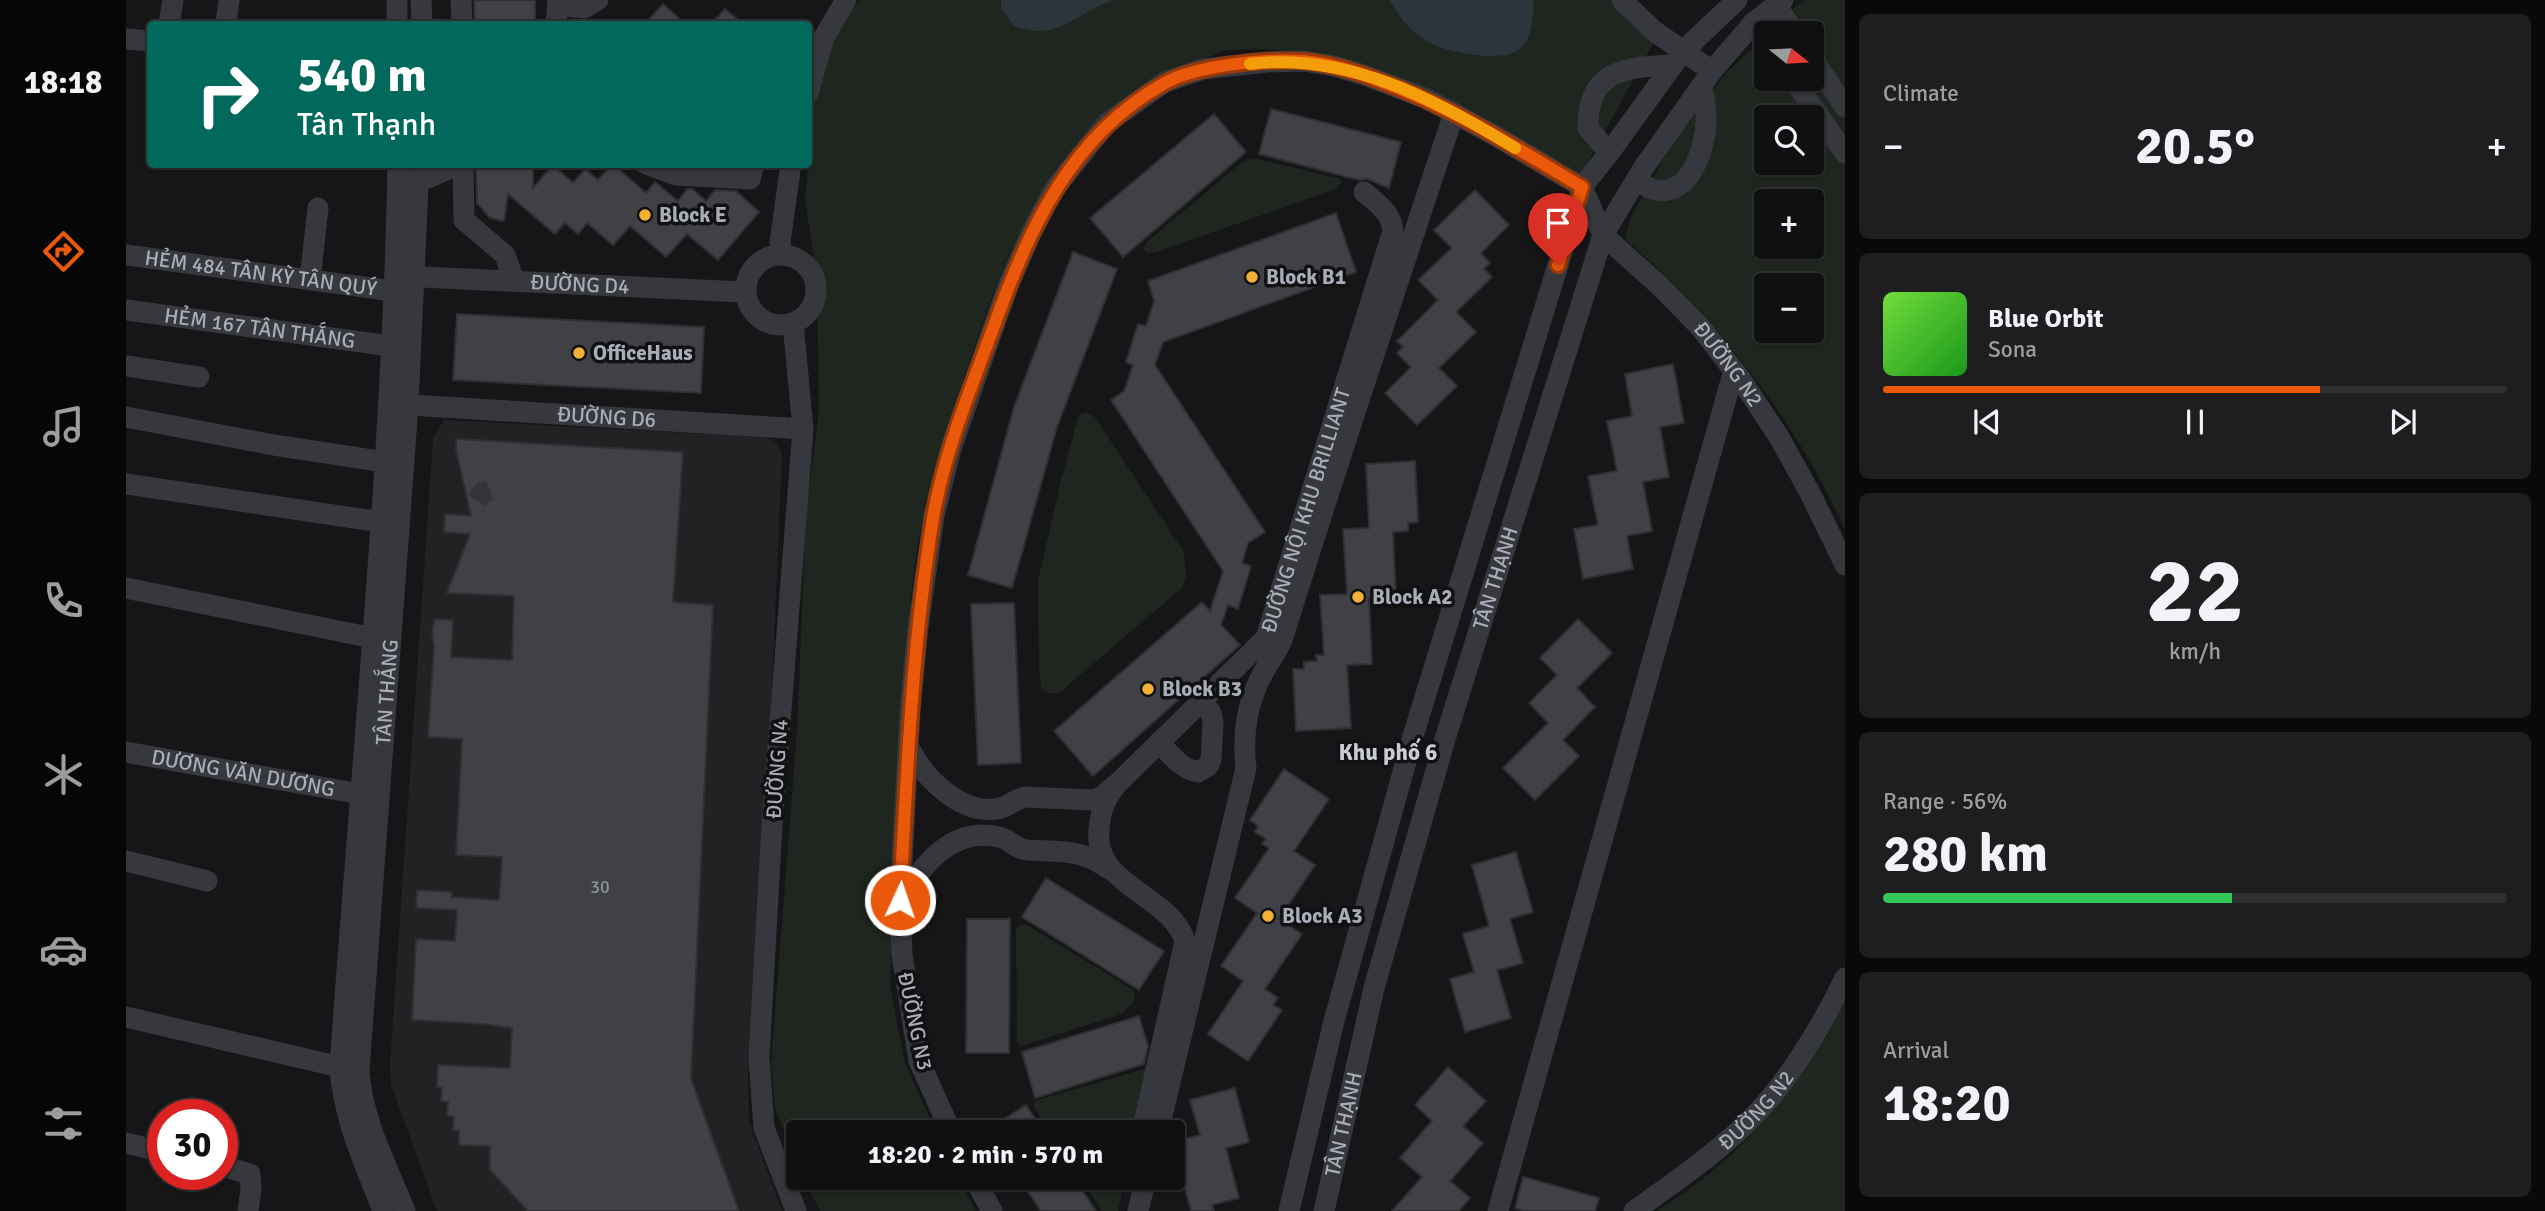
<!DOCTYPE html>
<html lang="en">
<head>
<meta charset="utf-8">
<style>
  body { margin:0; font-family:Signika,sans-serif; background:#1e1e20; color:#f1f3f6; height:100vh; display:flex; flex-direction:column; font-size:26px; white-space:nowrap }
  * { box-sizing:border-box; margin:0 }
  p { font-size:23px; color:#9c9d9f }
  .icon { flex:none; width:38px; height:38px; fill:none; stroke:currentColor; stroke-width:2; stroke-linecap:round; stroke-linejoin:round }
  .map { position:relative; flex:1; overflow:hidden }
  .drawer { display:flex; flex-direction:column; gap:14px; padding:14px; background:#09090a; width:700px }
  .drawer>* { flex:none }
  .hud { position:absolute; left:21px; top:21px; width:665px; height:147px; border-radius:7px; box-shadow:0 2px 5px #0004,0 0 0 2px #303032; background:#00695c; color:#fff; overflow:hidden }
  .needle { width:46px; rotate:108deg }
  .tools { position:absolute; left:1628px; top:21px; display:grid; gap:14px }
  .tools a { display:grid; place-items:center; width:70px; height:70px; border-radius:7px; background:#101012; box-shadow:0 2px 5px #0004,0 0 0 2px #303032; font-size:35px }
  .speed { position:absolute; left:21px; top:1099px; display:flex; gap:14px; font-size:35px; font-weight:700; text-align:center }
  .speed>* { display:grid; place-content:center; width:91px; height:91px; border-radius:50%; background:#101012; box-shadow:0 2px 5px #0004,0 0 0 2px #303032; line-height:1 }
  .speed .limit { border:10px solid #d22; background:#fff; color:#111 }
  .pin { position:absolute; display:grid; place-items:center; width:60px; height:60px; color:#fff; margin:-72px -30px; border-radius:50% 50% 50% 0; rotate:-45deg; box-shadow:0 0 7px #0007 }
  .pin .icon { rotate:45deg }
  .me { position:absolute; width:77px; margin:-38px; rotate:3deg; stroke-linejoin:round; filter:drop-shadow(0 0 5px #0008) }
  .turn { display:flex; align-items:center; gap:24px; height:147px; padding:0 35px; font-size:32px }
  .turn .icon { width:91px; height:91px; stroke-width:2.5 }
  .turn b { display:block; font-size:49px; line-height:60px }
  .big { font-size:52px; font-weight:700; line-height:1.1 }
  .drawer .tile { flex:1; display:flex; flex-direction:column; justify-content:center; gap:10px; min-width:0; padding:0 24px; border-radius:10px; background:#1e1e20 }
  .drawer .dial { align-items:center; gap:0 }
  .dial b { font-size:91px; line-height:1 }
  .song { display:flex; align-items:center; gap:21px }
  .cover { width:84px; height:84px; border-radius:10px; background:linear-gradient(135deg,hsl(100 70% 55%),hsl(120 70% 35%)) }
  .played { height:7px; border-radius:4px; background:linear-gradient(90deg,#ea580c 70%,#303032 70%) }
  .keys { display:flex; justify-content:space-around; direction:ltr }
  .heat { display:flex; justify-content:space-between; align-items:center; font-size:38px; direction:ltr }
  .charge { height:10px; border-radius:5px; background:linear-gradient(90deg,#34c759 56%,#303032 0) }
  .trip { position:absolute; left:660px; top:1120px; width:399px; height:70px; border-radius:7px; background:#101012; box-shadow:0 2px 5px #0004,0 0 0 2px #303032; font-weight:700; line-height:70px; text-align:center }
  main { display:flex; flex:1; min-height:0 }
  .menu { display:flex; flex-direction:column; width:126px; justify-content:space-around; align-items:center; background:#060607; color:#9c9d9f }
  .menu .icon { width:49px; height:49px }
  .menu .selected { color:#ea580c }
  .menu b { font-size:32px; color:#f1f3f6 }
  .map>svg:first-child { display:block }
  .built { fill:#222225 }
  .green { fill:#1e261f; fill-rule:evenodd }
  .water { fill:#2c353c }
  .building { fill:#404145; stroke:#303034; stroke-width:2 }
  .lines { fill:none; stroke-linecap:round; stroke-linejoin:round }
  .minor-tunnel { stroke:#333438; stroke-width:21; stroke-dasharray:21 10; stroke-linecap:butt }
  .minor { stroke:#37383d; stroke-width:21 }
  .route-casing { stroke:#983908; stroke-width:18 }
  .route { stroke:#ea580c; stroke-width:12 }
  .slow { stroke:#f59e0b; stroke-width:12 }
  .poi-dot { fill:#f2b134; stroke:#111113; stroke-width:2.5 }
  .labels { text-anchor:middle; stroke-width:7; stroke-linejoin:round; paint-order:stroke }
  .number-label { font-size:18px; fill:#8e929b }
  .poi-label { font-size:21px; font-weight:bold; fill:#a8adb8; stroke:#111113; text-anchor:start }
  .street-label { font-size:21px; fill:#a8adb8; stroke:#111113 }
  .neighbourhood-label { font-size:23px; font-weight:bold; fill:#c9ccd4; stroke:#111113 }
</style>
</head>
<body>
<main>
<nav class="menu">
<b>18:18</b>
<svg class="icon selected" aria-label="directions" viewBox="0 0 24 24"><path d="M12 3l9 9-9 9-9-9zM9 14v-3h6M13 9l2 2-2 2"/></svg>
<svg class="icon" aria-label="music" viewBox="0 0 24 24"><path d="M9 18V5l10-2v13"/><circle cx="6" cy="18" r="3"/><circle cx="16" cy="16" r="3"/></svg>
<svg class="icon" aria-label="phone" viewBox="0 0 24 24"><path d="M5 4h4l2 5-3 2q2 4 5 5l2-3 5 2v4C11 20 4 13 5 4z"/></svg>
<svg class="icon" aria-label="climate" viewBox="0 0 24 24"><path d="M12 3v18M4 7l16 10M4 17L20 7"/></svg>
<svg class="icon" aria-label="car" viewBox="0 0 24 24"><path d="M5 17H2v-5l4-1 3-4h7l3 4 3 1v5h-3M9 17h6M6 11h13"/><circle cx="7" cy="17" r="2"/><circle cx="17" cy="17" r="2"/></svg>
<svg class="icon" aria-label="filters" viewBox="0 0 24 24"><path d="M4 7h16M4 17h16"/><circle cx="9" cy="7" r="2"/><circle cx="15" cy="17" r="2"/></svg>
</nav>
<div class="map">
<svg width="1719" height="1211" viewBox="0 0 1719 1211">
  <rect width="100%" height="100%" fill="#161618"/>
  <path class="built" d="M 318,420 L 637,437 L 648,441 L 656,453 L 638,872 L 622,1075 L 623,1122 L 656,1211 L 311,1211 L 265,1085 L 264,1064 L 307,439 Z"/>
  <path class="green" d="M 734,0 L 1485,0 L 1529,40 L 1456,173 L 1442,171 L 1414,157 L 1357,117 L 1294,87 L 1213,58 L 1140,49 L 1100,50 L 1026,81 L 914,201 L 891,238 L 871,283 L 840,371 L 803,497 L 791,549 L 784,603 L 766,915 L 764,987 L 779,1063 L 810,1132 L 672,1132 L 672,1167 L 649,1108 L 645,1064 L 671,731 L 680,513 L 693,411 L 691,278 L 679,199 L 688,101 L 709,32 Z
    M 1677,0 L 1719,0 L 1719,530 C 1673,424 1586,313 1499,239 L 1505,216 L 1555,128 L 1601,72 L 1640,35 L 1640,79 L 1685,79 L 1685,33 L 1641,33 ZM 1640,117 L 1685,117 L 1685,163 L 1640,163 ZM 1640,201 L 1685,201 L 1685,247 L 1640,247 ZM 1640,285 L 1685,285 L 1685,331 L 1640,331 Z
    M 1127,158 L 1215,179 L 1215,183 L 1210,189 L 1030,252 L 1021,253 L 1017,249 L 1022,241 L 1116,162 Z
    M 960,412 L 968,416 L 1058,552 L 1060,577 L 1056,588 L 933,693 L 922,693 L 915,687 L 913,668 L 912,581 L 936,476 L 953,415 Z
    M 893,925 L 901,925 L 1006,989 L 1009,995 L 1006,1004 L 995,1014 L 896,1046 L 891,1043 L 890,930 Z
    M 1719,1002 L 1719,1211 L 1530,1211 C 1611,1163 1677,1085 1719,1002 Z
    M 1025,1067 L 1010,1132 L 924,1132 L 908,1107 L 909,1101 Z
    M 677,1178 L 832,1178 L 850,1211 L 694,1211 Z
    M 954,1178 L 999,1178 L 992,1211 L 976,1211 Z"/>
  <path class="water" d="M 875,0 L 989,0 C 962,6 939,33 910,31 C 903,31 895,28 888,26 L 875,7 Z
    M 1263,0 L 1407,0 C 1408,14 1406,36 1396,47 C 1381,64 1327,53 1308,45 C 1300,41 1288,33 1282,26 C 1274,19 1269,8 1263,0 Z"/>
  <path class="building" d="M 348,0 L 409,0 L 409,24 L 349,24 Z
    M 537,4 L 559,24 L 519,24 Z
    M 599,9 L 617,24 L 585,24 Z
    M 1145,109 L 1275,142 L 1263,188 L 1241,179 L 1233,180 L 1133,154 Z
    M 1088,114 L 1120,152 L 997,257 L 964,218 Z
    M 350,164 L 407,164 L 407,188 L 427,165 L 447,183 L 459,169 L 472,180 L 487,164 L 520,193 L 529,182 L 552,201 L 561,189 L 566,189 L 580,201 L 589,190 L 610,191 L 633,212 L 592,260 L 561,234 L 540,257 L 504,226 L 487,245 L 461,223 L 452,234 L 439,223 L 429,234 L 382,194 L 378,221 L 364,218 L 351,203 Z
    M 1349,190 L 1383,225 L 1355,253 L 1364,263 L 1358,269 L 1366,277 L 1330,312 L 1350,332 L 1313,368 L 1331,386 L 1291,425 L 1259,393 L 1285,367 L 1271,353 L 1277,347 L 1271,341 L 1312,300 L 1292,280 L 1326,248 L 1308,230 Z
    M 1210,213 L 1230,272 L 1037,342 L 1029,365 L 1139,532 L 1122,543 L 1116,563 L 1125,566 L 1112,609 L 1102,605 L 1095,625 L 1114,645 L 967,776 L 928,731 L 1076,602 L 1084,611 L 1097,571 L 985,400 L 998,391 L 1007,365 L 1000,362 L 1012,324 L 1020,326 L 1028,301 L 1022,281 Z
    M 947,252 L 991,269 L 931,427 L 886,588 L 842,575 L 888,407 Z
    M 331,314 L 578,327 L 575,393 L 327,380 Z
    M 1547,364 L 1558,423 L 1534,427 L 1543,477 L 1517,482 L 1526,531 L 1501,536 L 1507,569 L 1457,579 L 1448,529 L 1472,525 L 1462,476 L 1491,471 L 1481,421 L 1506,416 L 1499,374 Z
    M 330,439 L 557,452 L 547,602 L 587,605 L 565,1079 L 613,1211 L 402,1211 L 364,1170 L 364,1146 L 333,1145 L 333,1130 L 327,1130 L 328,1117 L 321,1116 L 322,1102 L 315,1101 L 316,1087 L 311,1087 L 312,1065 L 384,1068 L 386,1028 L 358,1024 L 286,1020 L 290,939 L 329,941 L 331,910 L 290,908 L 291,890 L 326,892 L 325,897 L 373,900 L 376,857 L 330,855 L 336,739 L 302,737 L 308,647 L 306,632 L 309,619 L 327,620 L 325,657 L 386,660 L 388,596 L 321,593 L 344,534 L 318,532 L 319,514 L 345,516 L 330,450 Z
    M 1289,461 L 1292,522 L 1282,523 L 1282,531 L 1267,532 L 1270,598 L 1243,599 L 1246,664 L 1221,665 L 1225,728 L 1170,731 L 1167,669 L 1178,669 L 1178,662 L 1191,661 L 1190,655 L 1198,655 L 1194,595 L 1221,594 L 1217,529 L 1243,528 L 1240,464 Z
    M 888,603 L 895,763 L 852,765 L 845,604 Z
    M 1452,619 L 1486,653 L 1451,688 L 1469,707 L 1437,740 L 1453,756 L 1409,800 L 1377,768 L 1422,723 L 1403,703 L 1431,675 L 1414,658 Z
    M 1158,769 L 1203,799 L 1168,851 L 1189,865 L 1153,919 L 1176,934 L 1139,989 L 1152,998 L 1147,1005 L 1156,1010 L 1122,1061 L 1082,1034 L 1117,981 L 1095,966 L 1131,913 L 1109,898 L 1143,848 L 1136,844 L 1140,839 L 1129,832 L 1132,826 L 1124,820 Z
    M 1390,852 L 1407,912 L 1384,919 L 1397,963 L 1371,970 L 1385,1018 L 1339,1032 L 1324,979 L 1348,972 L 1337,934 L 1363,926 L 1346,865 Z
    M 920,878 L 1038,951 L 1013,990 L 896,917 Z
    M 841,919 L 884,919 L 883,1053 L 840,1053 Z
    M 1013,1016 L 1022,1046 L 1018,1064 L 909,1098 L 896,1052 Z
    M 1322,1067 L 1360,1101 L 1337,1126 L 1357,1143 L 1324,1181 L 1344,1198 L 1333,1211 L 1266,1211 L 1296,1177 L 1274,1158 L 1306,1121 L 1289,1105 Z
    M 1109,1088 L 1123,1142 L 1100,1148 L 1113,1198 L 1086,1205 L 1088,1211 L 1065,1211 L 1049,1151 L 1057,1148 L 1055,1140 L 1074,1135 L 1064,1100 Z
    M 900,1105 L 918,1132 L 859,1132 Z
    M 1397,1177 L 1473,1198 L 1469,1211 L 1399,1211 L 1389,1208 Z
    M 893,1178 L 948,1178 L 970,1211 L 915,1211 Z"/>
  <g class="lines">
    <path class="minor-tunnel" d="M 351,501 L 356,493 L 364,490"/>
    <g class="minor">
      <path d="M 271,0 L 271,24"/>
      <path d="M 295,0 L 296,24"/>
      <path d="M 335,0 L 336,24"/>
      <path d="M 1496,0 L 1528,31 L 1586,71"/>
      <path d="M 432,5 L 458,8 L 472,0"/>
      <path d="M 1650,5 L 1669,33"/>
      <path d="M 43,24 L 47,0"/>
      <path d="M 100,24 L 103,0"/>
      <path d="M 430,24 L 432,0"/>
      <path d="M 0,39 L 24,41"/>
      <path d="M 1685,57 L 1719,107"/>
      <path d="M 1667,79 L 1719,153"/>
      <path d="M 682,93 L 698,37 L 720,0"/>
      <path d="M 1483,153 L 1462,128 C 1461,70 1499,67 1546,65"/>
      <path d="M 337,164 L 338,220 L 379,255 L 388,281"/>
      <path d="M 520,164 L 550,175 L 624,179 L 628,164"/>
      <path d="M 1510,180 C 1516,183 1523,189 1530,190 C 1564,197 1579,148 1580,123 C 1581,111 1577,97 1576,85"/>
      <path d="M 292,182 L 334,164"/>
      <path d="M 656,254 L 654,242 L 665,164"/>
      <circle cx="655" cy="290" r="35"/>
      <path id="s1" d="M 0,255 L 282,293"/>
      <path id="s2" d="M 274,276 L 618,292"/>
      <path d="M 184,279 L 192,208"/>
      <path id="s3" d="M 0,310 L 279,348"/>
      <path d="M 667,323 L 677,429 L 646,825 L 633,1057 L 638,1128 L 670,1211"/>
      <path d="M 0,366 L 73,377"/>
      <path id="s4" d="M 267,404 L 677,429"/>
      <path d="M 0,417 L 148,445 L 259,462"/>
      <path d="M 0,484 L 255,522"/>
      <path d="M 0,588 L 247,638"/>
      <path d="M 1033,742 C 1045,755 1055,769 1072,772 L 1082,766 L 1085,760 L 1087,722 L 1085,713 L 1076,701"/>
      <path d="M 782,745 C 796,776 833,814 870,809 C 881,808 889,799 899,797 L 967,800 L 977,796 L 988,786"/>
      <path id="s5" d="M 0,752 L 234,794"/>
      <path d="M 0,861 L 81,881"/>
      <path d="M 775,898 C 797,865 826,826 873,837 C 884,839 889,849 901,850 C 935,852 954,848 983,869"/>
      <path d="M 0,1017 L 214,1067"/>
      <path id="s6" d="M 825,1132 L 793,1061 L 776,955 L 774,900 L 784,711 L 792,627 L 808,516 L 825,449 L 863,340 L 882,286 L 906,231 L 929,188 L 981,123 L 1039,82 L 1077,69 L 1141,62 L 1178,61 L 1208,66 L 1238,75 L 1301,99 L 1368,135 L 1456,187 L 1477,235 L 1535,287 L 1575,328 L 1616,381 L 1653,437 L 1684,493 L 1719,565"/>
      <path id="s7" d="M 1016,1132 L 1059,941 C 1044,894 967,886 973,830 C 974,812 979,799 990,785 L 1140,638 L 1267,231 C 1265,212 1252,204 1238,192"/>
      <path d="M 1032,1132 L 1120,768 C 1116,732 1121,702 1138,671 C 1145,658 1154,649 1158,634 C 1212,459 1271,286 1328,113"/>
      <path d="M 0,1143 L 37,1152"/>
      <path d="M 96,1166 L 124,1174 L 125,1189 L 122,1211"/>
      <path d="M 848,1178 L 866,1211"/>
      <path d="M 257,1211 C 239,1164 217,1118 214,1067 C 235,766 266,466 272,164"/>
      <path id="s8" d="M 279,1211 C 261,1166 236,1120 233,1071 L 282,405 L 293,164"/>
      <path d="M 1012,1211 L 1020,1178"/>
      <path d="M 1163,1211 L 1208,1021 L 1287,736 L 1456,187 L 1483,153 L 1557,51 L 1611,0"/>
      <path id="s9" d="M 1198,1211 L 1248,988 L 1319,739 L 1477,235 L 1518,167 L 1586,71 L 1628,22 L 1657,0"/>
      <path d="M 1372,1211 L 1608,370"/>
      <path id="s10" d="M 1508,1211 C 1546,1184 1585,1157 1619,1125 C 1660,1086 1695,1028 1719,978"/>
    </g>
  </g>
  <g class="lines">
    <defs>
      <path id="route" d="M 774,900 C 781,772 786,645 807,518 C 818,453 845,388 868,326 C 903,229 944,137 1037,84 C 1070,65 1138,59 1176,61 C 1202,63 1229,71 1254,81 C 1326,107 1390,148 1456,187 L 1432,265"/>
    </defs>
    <use href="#route" class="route-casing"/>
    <use href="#route" class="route"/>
    <path class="slow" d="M 1124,64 C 1221,52 1309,99 1389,148"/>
  </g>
  <g class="poi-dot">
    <circle cx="519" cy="215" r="7"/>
    <circle cx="1126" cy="277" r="7"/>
    <circle cx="453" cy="353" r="7"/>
    <circle cx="1232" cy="597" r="7"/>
    <circle cx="1022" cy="689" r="7"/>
    <circle cx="1142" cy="916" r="7"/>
  </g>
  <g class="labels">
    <g class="number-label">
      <text x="474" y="893">30</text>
    </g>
    <g class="poi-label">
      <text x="533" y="222">Block E</text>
      <text x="1140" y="284">Block B1</text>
      <text x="467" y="360">OfficeHaus</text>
      <text x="1246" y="604">Block A2</text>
      <text x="1036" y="696">Block B3</text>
      <text x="1156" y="923">Block A3</text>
    </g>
    <g class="street-label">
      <text dy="7" stroke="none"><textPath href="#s1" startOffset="136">HẺM 484 TÂN KỲ TÂN QUÝ</textPath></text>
      <text dy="7" stroke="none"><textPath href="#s2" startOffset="180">ĐƯỜNG D4</textPath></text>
      <text dy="7" stroke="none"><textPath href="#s3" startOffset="135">HẺM 167 TÂN THẮNG</textPath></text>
      <text dy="7" stroke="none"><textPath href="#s6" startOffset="1813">ĐƯỜNG N2</textPath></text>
      <text dy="7" stroke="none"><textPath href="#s4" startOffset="214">ĐƯỜNG D6</textPath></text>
      <text dy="7" stroke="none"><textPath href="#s7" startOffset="735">ĐƯỜNG NỘI KHU BRILLIANT</textPath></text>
      <text dy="7" stroke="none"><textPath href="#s9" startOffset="656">TÂN THẠNH</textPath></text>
      <text dy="7" stroke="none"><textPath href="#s8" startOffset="528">TÂN THẮNG</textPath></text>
      <text transform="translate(651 769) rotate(-86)" y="7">ĐƯỜNG N4</text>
      <text dy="7" stroke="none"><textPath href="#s5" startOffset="119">DƯƠNG VĂN DƯƠNG</textPath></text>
      <text transform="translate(789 1021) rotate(78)" y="7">ĐƯỜNG N3</text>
      <text dy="7" stroke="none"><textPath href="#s10" startOffset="159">ĐƯỜNG N2</textPath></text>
      <text dy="7" stroke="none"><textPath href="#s9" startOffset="89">TÂN THẠNH</textPath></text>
    </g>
    <g class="neighbourhood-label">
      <text x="1262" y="760">Khu phố 6</text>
    </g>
  </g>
</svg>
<div class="tools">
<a><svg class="needle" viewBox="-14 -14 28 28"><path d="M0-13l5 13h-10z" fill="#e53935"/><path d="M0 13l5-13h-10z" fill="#9c9d9f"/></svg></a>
<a><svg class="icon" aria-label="search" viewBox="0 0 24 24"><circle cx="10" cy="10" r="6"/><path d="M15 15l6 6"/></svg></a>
<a>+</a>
<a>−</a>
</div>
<div class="speed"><div class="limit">30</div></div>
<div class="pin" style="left:1432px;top:265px;background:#d93025"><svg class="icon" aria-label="arrive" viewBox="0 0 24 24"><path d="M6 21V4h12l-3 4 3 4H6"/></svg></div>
<svg class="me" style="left:774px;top:900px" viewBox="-20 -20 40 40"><circle r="17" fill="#ea580c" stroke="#fff" stroke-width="3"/><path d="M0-11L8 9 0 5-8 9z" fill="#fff"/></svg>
<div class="trip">18:20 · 2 min · 570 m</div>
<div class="hud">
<div class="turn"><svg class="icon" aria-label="right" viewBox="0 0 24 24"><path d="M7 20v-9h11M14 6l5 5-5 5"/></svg><div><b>540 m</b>Tân Thạnh</div></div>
</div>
</div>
<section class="drawer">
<div class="tile"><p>Climate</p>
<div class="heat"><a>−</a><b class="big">20.5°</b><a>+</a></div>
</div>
<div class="tile">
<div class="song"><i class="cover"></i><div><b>Blue Orbit</b><p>Sona</p></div></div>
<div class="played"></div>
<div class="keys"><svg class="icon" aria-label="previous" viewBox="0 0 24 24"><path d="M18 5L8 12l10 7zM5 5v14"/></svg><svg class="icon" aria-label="pause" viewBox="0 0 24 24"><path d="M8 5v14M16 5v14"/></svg><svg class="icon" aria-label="next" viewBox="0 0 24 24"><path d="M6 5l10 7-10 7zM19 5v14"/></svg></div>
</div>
<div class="tile dial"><b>22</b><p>km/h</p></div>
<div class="tile"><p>Range · 56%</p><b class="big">280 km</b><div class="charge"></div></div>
<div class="tile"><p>Arrival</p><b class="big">18:20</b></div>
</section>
</main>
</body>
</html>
